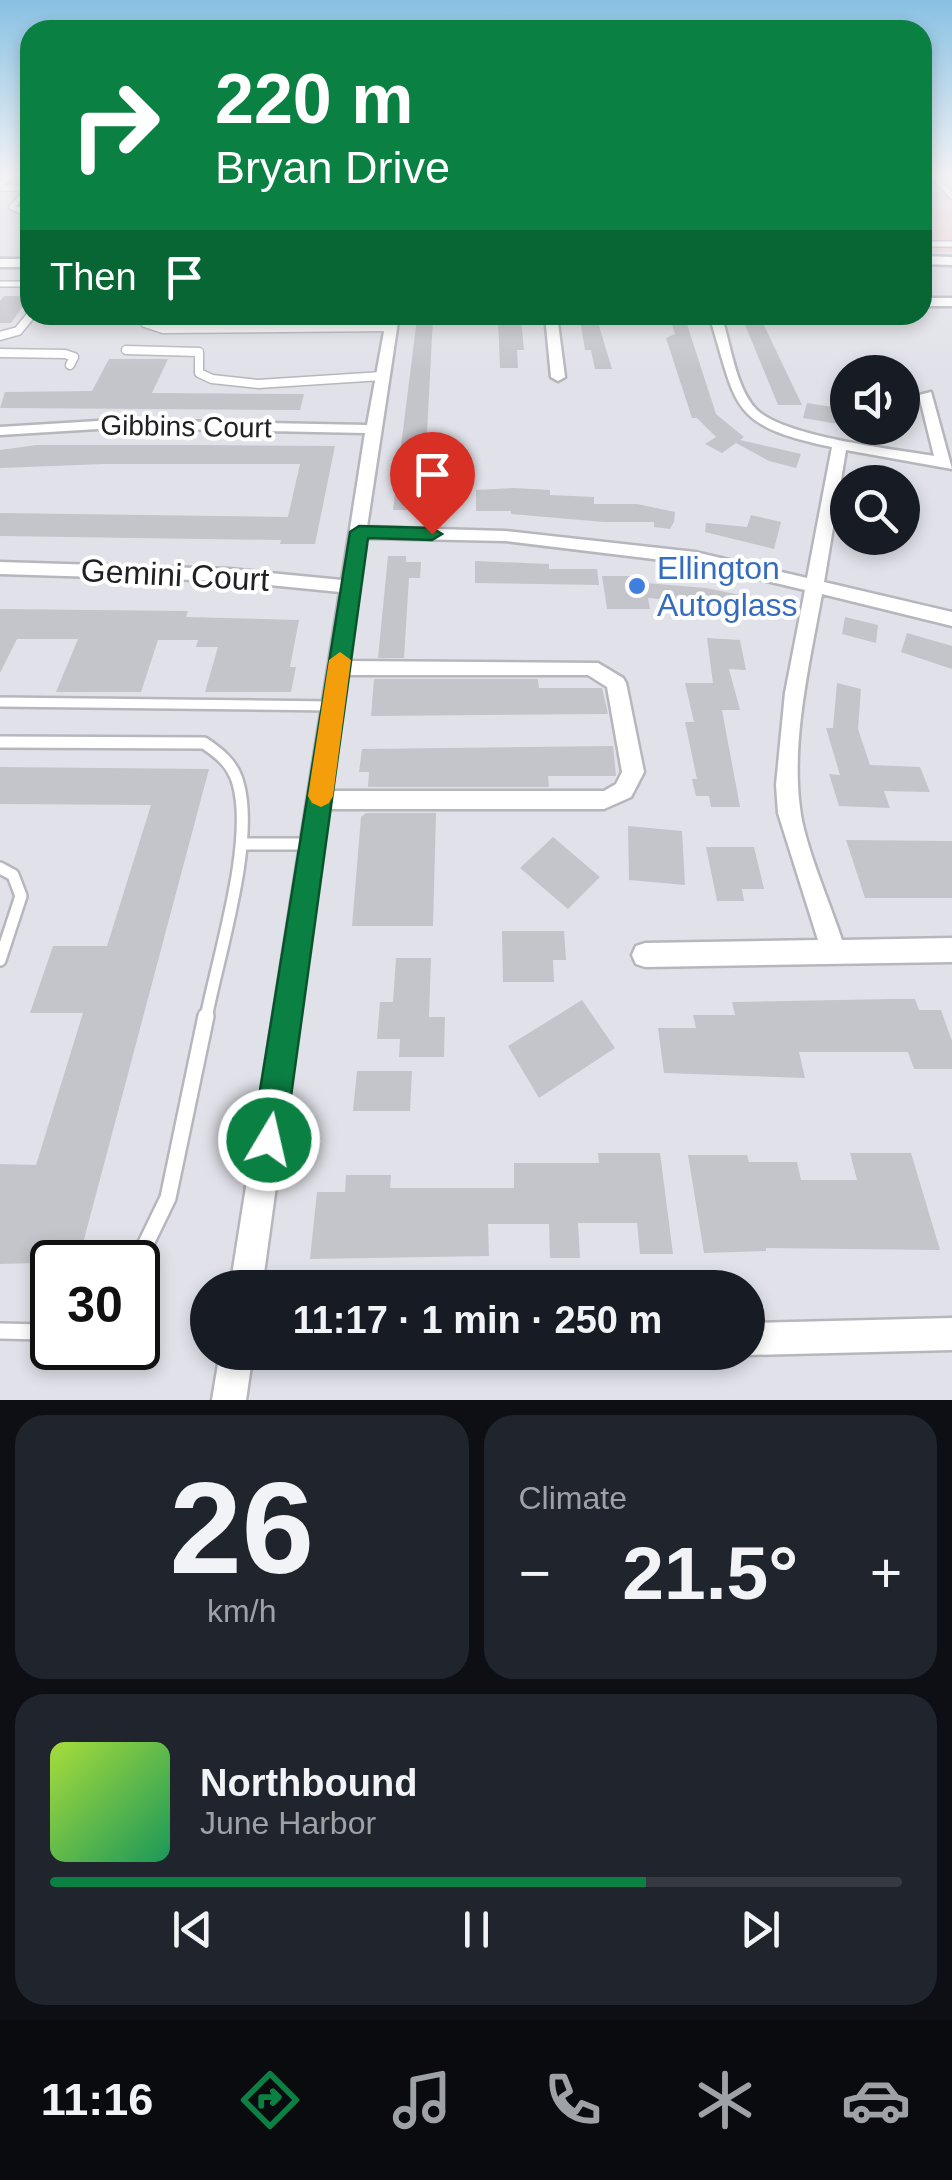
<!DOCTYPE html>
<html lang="en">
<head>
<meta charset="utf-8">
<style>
  body { margin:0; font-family:Arial,sans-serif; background:#20242c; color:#f1f3f6; height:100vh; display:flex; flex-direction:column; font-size:38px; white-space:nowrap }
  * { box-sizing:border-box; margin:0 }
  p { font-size:32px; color:#9ea1a6 }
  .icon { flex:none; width:55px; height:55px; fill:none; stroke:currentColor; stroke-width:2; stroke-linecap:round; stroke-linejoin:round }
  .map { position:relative; height:1400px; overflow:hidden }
  .sheet { display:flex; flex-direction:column; gap:15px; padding:15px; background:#0d0f14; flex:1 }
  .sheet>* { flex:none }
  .banner { position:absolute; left:20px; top:20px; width:912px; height:305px; border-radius:30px; box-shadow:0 5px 15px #0003; background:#0b8043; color:#fff; overflow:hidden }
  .tools { position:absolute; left:830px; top:355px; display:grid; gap:20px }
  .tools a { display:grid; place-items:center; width:90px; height:90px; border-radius:50%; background:#171b24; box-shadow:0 5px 15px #0003; font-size:50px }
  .speed { position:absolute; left:30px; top:1240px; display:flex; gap:20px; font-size:50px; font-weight:700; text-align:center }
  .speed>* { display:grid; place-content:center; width:130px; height:130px; border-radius:50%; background:#171b24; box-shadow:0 5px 15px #0003; line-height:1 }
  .speed .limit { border:5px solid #111; border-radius:15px; background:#fff; color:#111 }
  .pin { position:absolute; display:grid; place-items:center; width:85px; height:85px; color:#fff; margin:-102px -42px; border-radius:50% 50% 50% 0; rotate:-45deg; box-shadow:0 0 10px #0007 }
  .pin .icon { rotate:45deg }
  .me { position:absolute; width:110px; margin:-55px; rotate:9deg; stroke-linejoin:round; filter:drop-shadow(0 0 8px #0008) }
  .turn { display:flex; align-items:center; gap:35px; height:210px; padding:0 30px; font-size:45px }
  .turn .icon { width:130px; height:130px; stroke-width:2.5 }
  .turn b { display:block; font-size:70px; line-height:85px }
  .then { display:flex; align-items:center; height:95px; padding:0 30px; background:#0003; gap:20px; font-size:38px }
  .big { font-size:75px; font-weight:800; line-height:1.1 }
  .sheet .widget { flex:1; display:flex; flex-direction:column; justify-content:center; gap:15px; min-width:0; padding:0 35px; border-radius:30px; background:#20242c }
  .sheet .dial { align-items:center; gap:0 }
  .dial b { font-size:130px; line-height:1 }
  .song { display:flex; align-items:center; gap:30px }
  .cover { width:120px; height:120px; border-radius:15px; background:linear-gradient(135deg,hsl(80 70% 55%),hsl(150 70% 35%)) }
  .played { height:10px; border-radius:5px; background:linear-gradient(90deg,#0b8043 70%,#363941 70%) }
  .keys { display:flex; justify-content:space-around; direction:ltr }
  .heat { display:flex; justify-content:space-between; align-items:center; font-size:55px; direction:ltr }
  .sheet .tiles { flex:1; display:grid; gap:15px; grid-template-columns:1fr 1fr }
  .widget:last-child { grid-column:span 2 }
  .trip { position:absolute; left:190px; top:1270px; width:575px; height:100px; border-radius:50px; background:#171b24; box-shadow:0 5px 15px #0003; font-weight:800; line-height:100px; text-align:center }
  .tabs { display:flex; height:160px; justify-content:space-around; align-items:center; background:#090b0e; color:#9ea1a6 }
  .tabs .icon { width:70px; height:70px }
  .tabs .current { color:#0b8043 }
  .tabs b { font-size:45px; color:#f1f3f6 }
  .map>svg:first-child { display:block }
  .commercial { fill:#ebd1d5 }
  .building { fill:#c4c4cb }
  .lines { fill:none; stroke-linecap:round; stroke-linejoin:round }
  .service-far4-casing { stroke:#b6b6bd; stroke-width:8 }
  .service-far3-casing { stroke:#b6b6bd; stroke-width:11 }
  .service-far2-casing { stroke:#b6b6bd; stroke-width:14 }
  .service-far1-casing { stroke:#b6b6bd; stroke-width:16 }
  .service-casing { stroke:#b6b6bd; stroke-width:20 }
  .minor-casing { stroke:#b6b6bd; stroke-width:5 }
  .tertiary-casing { stroke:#b6b6bd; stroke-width:5 }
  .secondary-casing { stroke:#b6b6bd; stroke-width:4 }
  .service-far4 { stroke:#fff; stroke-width:5 }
  .service-far3 { stroke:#fff; stroke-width:8 }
  .service-far2 { stroke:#fff; stroke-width:9 }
  .service-far1 { stroke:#fff; stroke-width:11 }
  .service { stroke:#fff; stroke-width:15 }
  .minor { fill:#fff; fill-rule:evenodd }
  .tertiary { fill:#fff; fill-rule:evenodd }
  .secondary { fill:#fff; fill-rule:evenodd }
  .route { fill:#0b8043; stroke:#07532c; stroke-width:2.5 }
  .slow { fill:#f59e0b }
  .shop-dot { fill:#3f7fe0; stroke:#fff; stroke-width:4 }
  .labels { text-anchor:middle; stroke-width:8; stroke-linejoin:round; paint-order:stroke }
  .far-street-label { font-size:28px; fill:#212124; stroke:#fff }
  .shop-label { font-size:32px; fill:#366cbe; stroke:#fff; text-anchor:start }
  .street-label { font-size:32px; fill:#212124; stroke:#fff }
</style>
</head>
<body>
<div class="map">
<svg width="952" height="1400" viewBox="0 0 952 1400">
  <rect width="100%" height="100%" fill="#e1e1e9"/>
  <path class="commercial" d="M 923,175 L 952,175 L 952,252 L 923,251 Z"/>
  <path class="building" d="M 4,296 L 30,296 L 11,323 L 0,323 L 0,301 Z
    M 741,315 L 759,315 L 802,405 L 778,405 Z
    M 417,318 L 433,318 L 423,510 L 393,510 Z
    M 670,318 L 685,318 L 716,414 L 744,437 L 740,440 L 801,454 L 796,468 L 769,461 L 736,443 L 722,453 L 705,444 L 716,437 L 697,418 L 692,418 L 666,338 L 675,334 Z
    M 498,319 L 521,319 L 524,350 L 517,350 L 518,368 L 500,368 Z
    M 580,319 L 597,319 L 612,369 L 595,369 L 591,350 L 585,350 Z
    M 109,359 L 168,359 L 152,393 L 304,394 L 300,410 L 0,408 L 5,392 L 92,391 Z
    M 807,403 L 839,408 L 838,424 L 803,418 Z
    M 37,445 L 202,445 L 335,446 L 315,544 L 280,544 L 281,540 L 0,536 L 0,513 L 288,517 L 300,464 L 104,464 L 0,468 L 0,450 Z
    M 514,488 L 550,490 L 550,495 L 594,497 L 594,504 L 637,504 L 675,512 L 674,522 L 670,529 L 654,527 L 654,522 L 604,522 L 511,514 L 511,511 L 476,511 L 476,490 Z
    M 751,515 L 781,522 L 774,549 L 705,532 L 706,523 L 747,527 Z
    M 388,556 L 406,556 L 406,562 L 421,562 L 420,578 L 409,578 L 404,658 L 378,658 Z
    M 475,561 L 549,564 L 549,569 L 597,569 L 599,585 L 475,583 Z
    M 602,576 L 644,576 L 645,583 L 706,588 L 764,600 L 761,616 L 703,603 L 648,598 L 650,609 L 607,609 Z
    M 0,609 L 188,611 L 186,617 L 299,620 L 290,667 L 296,667 L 291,692 L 205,692 L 218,647 L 196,647 L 198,640 L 158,640 L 141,692 L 56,692 L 78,639 L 17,639 L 0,673 Z
    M 845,617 L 878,625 L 876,643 L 842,634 Z
    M 907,633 L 952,646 L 952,669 L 901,652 Z
    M 707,638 L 740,640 L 746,670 L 729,669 L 740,710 L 722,710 L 740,807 L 711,807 L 709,796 L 696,796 L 692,779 L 697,779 L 685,722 L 694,722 L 685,683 L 713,683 Z
    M 374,679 L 538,679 L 539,688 L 602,688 L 608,714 L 371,716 Z
    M 837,683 L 861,689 L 858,729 L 870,765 L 920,767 L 930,792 L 884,791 L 890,808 L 839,806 L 829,774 L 840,775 L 826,728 L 833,728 Z
    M 613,746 L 616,776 L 548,776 L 549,787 L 368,787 L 369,772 L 359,772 L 362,749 Z
    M 0,767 L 209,769 L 78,1262 L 0,1264 L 0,1164 L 36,1165 L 83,1013 L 30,1013 L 53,946 L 107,946 L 151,805 L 0,804 Z
    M 366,813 L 436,813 L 433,926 L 352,926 L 361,817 Z
    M 628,826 L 682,831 L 685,885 L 629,880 Z
    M 553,837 L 600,877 L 568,909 L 520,868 Z
    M 846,840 L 952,841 L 952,898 L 865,898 Z
    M 706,847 L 754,847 L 764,889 L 742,889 L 744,901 L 717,901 Z
    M 502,931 L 564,931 L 566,960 L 553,960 L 554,982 L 503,982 Z
    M 396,958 L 431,958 L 429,1017 L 445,1017 L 444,1057 L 399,1057 L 400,1039 L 377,1039 L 380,1002 L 393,1002 Z
    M 891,999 L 915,999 L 919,1010 L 941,1010 L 952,1041 L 952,1069 L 914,1069 L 908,1052 L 799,1052 L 805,1078 L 664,1073 L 658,1028 L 696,1028 L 693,1015 L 735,1015 L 732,1002 Z
    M 582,1000 L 615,1048 L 539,1098 L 508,1046 Z
    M 357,1071 L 412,1071 L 410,1111 L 353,1111 Z
    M 598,1153 L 660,1153 L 673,1254 L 640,1254 L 637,1223 L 578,1223 L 580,1258 L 550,1258 L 549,1224 L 488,1224 L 489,1256 L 310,1259 L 317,1192 L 345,1192 L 346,1175 L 391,1175 L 390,1188 L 514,1188 L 514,1163 L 599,1163 Z
    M 850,1153 L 911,1153 L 940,1250 L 766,1248 L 766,1251 L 704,1253 L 688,1155 L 747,1155 L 749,1162 L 797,1162 L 801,1180 L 857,1180 Z"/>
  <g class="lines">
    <defs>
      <path id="service-far4" d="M 932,175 L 952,196
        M 0,188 L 29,188
        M 30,188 L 12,207 L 30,215
        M 922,244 L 952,244
        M 0,284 L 30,284"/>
      <path id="service-far3" d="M 147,315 L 145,323 L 163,329 L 391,327
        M 0,336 L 18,331 L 31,315
        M 126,350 L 199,352 L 199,373 L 212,379 L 258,384 L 382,376
        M 0,353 L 65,354 L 74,357 L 70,365"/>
      <path id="service-far2" d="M 0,702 L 333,706"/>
      <path id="service-far1" d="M 0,742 L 204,743 C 219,753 233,764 238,783 C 255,842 218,956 206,1018
        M 242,844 L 312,844
        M 0,868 L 13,875 L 21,896 L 0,960"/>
      <path id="service" d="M 137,1262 L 168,1198 L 206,1016
        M 0,1331 L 43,1332 L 52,1328"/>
      <path id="minor" d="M 922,298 L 952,298 L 952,306 L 922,306 Z
        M 387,315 L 399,315 L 367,527 L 505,531 L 695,552 L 807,578 L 832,447 C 728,425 738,408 709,315 L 721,315 C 731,344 735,387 756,409 C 783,437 893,449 934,456 L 919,395 L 931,392 L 952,469 L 846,450 L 824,582 L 952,612 L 952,626 L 822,594 C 810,661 791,740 800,808 C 804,844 830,903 842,940 L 952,938 L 952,962 L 645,967 L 636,964 L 632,955 L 636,946 L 645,943 L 818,940 L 778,813 L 776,785 L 785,693 L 805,590 L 695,564 L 505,541 L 365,538 L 348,661 L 598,663 L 623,678 L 626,683 L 644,772 L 631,797 L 604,809 L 328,809 L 262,1288 L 230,1288 L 340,592 L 229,581 L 0,574 L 0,562 L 229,569 L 342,580 L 365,433 L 114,428 L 0,435 L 0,427 L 114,420 L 367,425 ZM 346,675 L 588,675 L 607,687 L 622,772 L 616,784 L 604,791 L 330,791 Z
        M 545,315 L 557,315 L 565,377 L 558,381 L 551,377 Z
        M 952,1318 L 952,1350 L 748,1355 L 741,1352 L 748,1352 L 748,1323 Z
        M 220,1352 L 253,1352 L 246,1400 L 212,1400 Z"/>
      <path id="tertiary" d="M 922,256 L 952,257 L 952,265 L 922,264 Z
        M 0,259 L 30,259 L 30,267 L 0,267 Z"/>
      <path id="secondary" d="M 15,175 L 0,188 L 1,175 Z"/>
    </defs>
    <use href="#service-far4" class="service-far4-casing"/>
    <use href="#service-far3" class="service-far3-casing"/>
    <use href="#service-far2" class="service-far2-casing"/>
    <use href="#service-far1" class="service-far1-casing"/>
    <use href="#service" class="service-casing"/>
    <use href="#minor" class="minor-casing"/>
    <use href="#tertiary" class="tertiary-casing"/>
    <use href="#secondary" class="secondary-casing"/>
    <use href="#service-far4" class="service-far4"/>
    <use href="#service-far3" class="service-far3"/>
    <use href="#service-far2" class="service-far2"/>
    <use href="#service-far1" class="service-far1"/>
    <use href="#service" class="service"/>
    <use href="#minor" class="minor"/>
    <use href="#tertiary" class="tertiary"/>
    <use href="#secondary" class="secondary"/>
  </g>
  <linearGradient id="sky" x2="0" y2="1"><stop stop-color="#88c1e2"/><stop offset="0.47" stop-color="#f2f2f5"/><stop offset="1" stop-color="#f2f2f5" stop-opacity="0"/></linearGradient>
  <rect width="952" height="371" fill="url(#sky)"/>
  <path class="route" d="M 359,526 L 432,528 L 442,534 L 432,540 L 368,538 L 285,1140 L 280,1151 L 269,1156 L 257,1151 L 252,1140 L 350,532 Z"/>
  <path class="slow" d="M 340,652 L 351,660 L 333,796 L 329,803 L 321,807 L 312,803 L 308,796 L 329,660 Z"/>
  <circle class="shop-dot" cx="637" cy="586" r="10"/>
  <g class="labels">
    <g class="far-street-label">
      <text transform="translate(186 426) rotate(1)" y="10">Gibbins Court</text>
    </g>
    <g class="shop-label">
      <text x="657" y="579">Ellington<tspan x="657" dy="37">Autoglass</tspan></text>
    </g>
    <g class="street-label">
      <text transform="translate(175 575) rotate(3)" y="11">Gemini Court</text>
    </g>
  </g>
</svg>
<div class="tools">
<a><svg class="icon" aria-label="sound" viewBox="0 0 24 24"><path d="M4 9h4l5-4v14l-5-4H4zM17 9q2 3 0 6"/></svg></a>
<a><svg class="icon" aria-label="search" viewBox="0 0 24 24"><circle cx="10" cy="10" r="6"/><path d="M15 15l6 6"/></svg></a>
</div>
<div class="speed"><div class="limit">30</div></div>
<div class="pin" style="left:432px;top:534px;background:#d93025"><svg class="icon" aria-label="arrive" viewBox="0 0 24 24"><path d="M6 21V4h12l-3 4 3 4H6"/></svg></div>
<svg class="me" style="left:269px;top:1140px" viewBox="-20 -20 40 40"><circle r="17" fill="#0b8043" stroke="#fff" stroke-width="3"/><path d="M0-11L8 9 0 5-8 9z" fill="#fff"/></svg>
<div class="trip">11:17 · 1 min · 250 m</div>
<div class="banner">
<div class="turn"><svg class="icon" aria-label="right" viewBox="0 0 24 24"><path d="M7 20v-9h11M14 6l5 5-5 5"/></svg><div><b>220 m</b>Bryan Drive</div></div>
<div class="then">Then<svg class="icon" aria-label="arrive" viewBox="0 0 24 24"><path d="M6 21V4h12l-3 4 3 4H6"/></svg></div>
</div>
</div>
<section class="sheet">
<div class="tiles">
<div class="widget dial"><b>26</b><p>km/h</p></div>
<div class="widget"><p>Climate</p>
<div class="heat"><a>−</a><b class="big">21.5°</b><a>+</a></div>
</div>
<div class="widget">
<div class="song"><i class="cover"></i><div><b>Northbound</b><p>June Harbor</p></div></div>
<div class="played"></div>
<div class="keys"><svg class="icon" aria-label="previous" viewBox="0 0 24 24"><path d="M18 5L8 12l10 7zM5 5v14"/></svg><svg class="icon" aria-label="pause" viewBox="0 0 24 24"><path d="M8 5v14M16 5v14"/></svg><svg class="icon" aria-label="next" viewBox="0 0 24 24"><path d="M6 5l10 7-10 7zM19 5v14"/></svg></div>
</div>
</div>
</section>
<nav class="tabs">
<b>11:16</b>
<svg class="icon current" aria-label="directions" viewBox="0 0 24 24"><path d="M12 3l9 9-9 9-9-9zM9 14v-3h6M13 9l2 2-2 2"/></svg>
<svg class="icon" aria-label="music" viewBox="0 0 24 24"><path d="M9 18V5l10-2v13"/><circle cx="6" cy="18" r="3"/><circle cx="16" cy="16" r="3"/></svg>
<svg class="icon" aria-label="phone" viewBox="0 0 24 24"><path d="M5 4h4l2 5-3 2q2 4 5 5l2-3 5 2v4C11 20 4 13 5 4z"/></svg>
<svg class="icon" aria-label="climate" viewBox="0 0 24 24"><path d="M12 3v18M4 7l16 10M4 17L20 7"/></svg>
<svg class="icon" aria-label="car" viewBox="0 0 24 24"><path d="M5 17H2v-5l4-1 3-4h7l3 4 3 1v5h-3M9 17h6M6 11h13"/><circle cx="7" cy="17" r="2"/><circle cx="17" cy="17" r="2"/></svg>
</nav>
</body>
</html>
